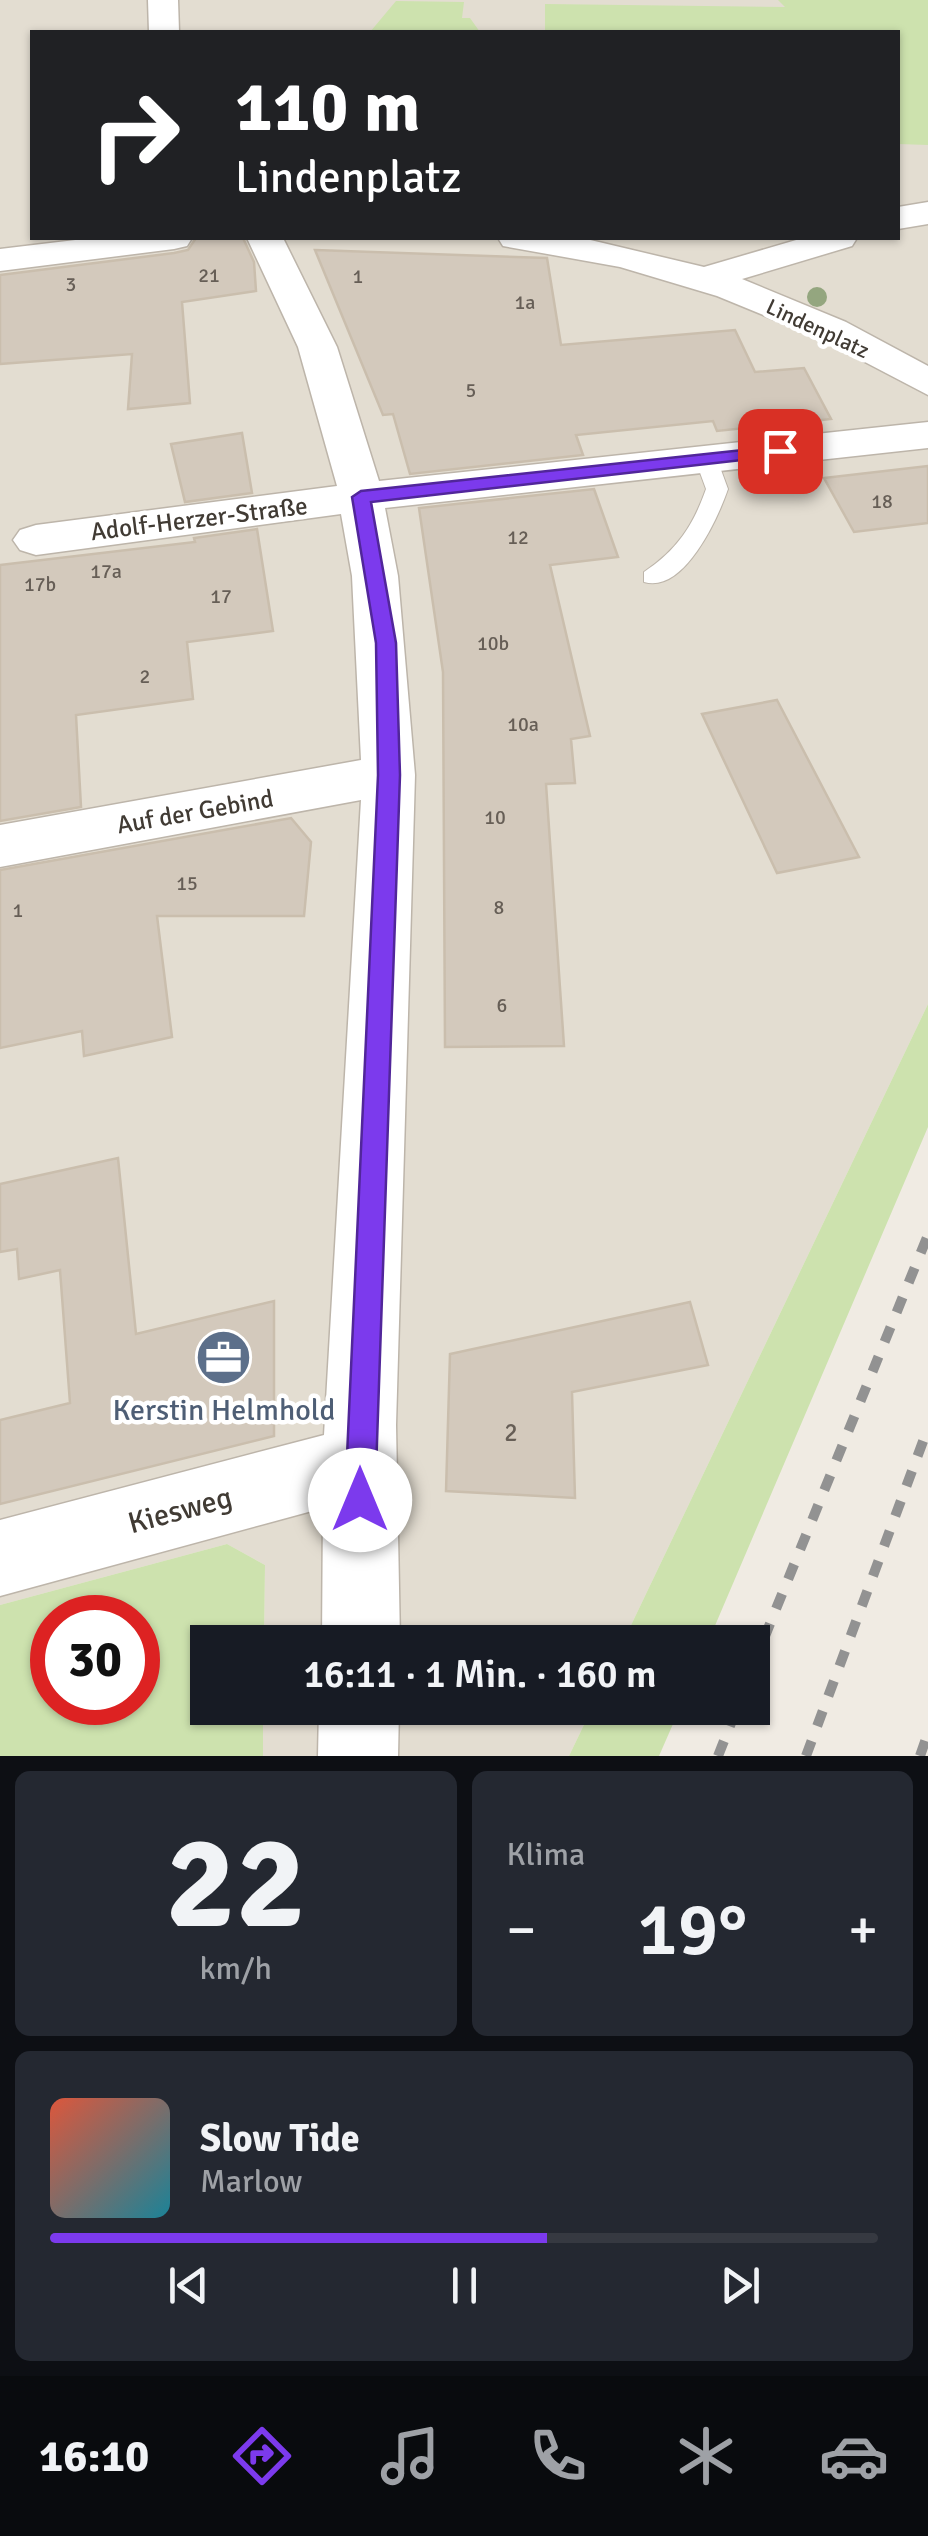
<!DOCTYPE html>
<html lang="de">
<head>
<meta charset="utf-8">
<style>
  body { margin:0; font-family:Signika,sans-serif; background:#242831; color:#f1f3f6; height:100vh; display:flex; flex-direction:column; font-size:38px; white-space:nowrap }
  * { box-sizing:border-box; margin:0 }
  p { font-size:32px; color:#9ea1a6 }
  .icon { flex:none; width:55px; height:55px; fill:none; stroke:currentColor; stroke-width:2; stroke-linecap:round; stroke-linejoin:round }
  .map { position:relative; height:1756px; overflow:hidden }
  .details { display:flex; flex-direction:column; gap:15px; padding:15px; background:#0d0f14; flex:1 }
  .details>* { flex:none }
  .top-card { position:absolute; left:30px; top:30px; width:870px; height:210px; border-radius:0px; box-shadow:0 2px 8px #0004; background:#202124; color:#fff; overflow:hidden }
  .speed { position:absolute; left:30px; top:1595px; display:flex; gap:20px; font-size:50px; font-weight:700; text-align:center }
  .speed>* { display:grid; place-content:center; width:130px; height:130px; border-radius:50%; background:#171b24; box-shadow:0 2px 8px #0004; line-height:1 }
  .speed .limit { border:15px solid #d22; background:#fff; color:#111 }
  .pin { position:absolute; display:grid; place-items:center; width:85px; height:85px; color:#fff; margin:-42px; border-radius:20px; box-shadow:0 5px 15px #0006 }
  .me { position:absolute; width:110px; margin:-55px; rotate:0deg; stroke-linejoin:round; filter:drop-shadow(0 0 8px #0008) }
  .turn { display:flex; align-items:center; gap:35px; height:210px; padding:0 40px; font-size:45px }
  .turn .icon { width:130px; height:130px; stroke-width:2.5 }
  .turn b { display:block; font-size:70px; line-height:85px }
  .big { font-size:75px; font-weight:600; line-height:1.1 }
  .details .tile { flex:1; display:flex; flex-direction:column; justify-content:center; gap:15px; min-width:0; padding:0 35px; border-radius:15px; background:#242831 }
  .details .dial { align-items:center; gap:0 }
  .dial b { font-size:130px; line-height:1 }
  .song { display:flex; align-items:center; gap:30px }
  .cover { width:120px; height:120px; border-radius:15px; background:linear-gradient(135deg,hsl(10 70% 55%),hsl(190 70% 35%)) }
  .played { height:10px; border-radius:5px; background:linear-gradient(90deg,#7c3aed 60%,#363941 60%) }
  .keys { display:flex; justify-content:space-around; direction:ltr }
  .heat { display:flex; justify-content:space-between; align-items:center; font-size:55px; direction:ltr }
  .details .tiles { flex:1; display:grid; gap:15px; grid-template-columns:1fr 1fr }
  .tile:last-child { grid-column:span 2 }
  .trip { position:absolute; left:190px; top:1625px; width:580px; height:100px; border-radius:0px; background:#171b24; box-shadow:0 2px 8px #0004; font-weight:600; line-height:100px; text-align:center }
  .dock { display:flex; height:160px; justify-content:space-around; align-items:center; background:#090b0e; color:#9ea1a6 }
  .dock .icon { width:70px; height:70px }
  .dock .active { color:#7c3aed }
  .dock b { font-size:45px; color:#f1f3f6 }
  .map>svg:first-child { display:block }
  .residential { fill:#e3ddd1; fill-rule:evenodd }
  .green { fill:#cde2ae; fill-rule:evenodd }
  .building { fill:#d3c9bc; stroke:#cabead; stroke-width:2.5 }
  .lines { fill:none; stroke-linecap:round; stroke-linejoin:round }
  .service-casing { stroke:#bdb5aa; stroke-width:2 }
  .minor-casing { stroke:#bdb5aa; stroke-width:3 }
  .service { fill:#fff; fill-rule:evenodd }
  .minor { fill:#fff; fill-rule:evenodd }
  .rail { stroke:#929292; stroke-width:10; stroke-dasharray:16 16; stroke-linecap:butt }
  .tree { fill:#94a67f }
  .route { fill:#7c3aed; stroke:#51269a; stroke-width:2.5 }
  .labels { text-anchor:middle; stroke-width:9; stroke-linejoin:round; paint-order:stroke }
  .number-label { font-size:20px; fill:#665e56 }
  .far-street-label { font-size:22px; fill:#413b34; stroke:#fff }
  .street-label { font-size:25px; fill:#413b34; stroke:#fff }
  .near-number-label { font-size:25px; fill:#665e56 }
  .near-service-label { font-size:30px; fill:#4e5e75; stroke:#fff }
  .near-street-label { font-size:30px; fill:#413b34; stroke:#fff }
</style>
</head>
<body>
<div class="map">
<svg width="928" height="1756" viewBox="0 0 928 1756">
  <rect width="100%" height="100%" fill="#f0ebe3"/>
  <path class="residential" d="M 0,0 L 928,0 L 928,1004 L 623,1642 L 264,1642 L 265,1565 L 227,1544 L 0,1605 ZM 32,32 L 898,32 L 898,238 L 32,238 Z
    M 263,1708 L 592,1708 L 569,1756 L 263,1756 Z"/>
  <path class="green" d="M 778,0 L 928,0 L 928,145 L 898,144 L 898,32 L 545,32 L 545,4 L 785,7 Z
    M 396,1 L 464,2 L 462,18 L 470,18 L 480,32 L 370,32 Z
    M 928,1004 L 928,1127 L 708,1642 L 623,1642 Z
    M 227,1544 L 265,1565 L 264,1642 L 208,1642 L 208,1708 L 263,1708 L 263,1756 L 0,1756 L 0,1605 ZM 52,1618 L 138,1618 L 138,1702 L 52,1702 Z
    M 592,1708 L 680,1708 L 659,1756 L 569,1756 Z"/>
  <path class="building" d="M 196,238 L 243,238 L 254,262 L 256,291 L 182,302 L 190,403 L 128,409 L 132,354 L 0,364 L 0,275 L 174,253 L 188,250 Z
    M 315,250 L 547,258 L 561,345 L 735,330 L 755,372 L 804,368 L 831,419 L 717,431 L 713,421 L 576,435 L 583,455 L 410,474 L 393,414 L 383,415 Z
    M 242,433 L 252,493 L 185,502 L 171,444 Z
    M 928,466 L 928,523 L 854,532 L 824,478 Z
    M 594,489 L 618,557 L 550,565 L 590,736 L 571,739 L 575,783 L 546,784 L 564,1046 L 445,1047 L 443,672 L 419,508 Z
    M 257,529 L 273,631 L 187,642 L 193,699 L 76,715 L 81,807 L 0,821 L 0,565 L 195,542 L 194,538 Z
    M 777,700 L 859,857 L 777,873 L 702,714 Z
    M 291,818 L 311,842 L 304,916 L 157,916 L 172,1037 L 84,1056 L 82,1031 L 0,1048 L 0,870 Z
    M 118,1158 L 136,1334 L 274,1301 L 274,1436 L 0,1504 L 0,1420 L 70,1403 L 60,1270 L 19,1279 L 17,1249 L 0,1252 L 0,1184 Z
    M 690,1302 L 708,1365 L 572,1392 L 575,1498 L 446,1491 L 450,1354 Z"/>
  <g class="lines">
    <defs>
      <path id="service" d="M 706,452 L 717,459 L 728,489 C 718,518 684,594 644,582 L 644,572 C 677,550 693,526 706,489 L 695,459 Z"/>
      <path id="minor" d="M 148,0 L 178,0 L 179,32 L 149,32 Z
        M 928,202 L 928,224 L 898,229 L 898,207 Z
        M 92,238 L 192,238 L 187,246 L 174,249 L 0,271 L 0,249 Z
        M 247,238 L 283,238 L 337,347 L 379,481 L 928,422 L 928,448 L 385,508 L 398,576 L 415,775 L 396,1425 L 400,1642 L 322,1642 L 323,1508 L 0,1596 L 0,1520 L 324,1435 L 361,800 L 0,867 L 0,825 L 361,760 L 352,576 L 341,514 L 36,555 L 20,550 L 13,540 L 20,530 L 36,525 L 337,486 L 298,347 Z
        M 498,238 L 582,238 L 704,267 L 803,238 L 857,238 L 852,246 L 742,279 L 846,322 L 928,366 L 928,395 L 819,338 L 717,296 L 620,267 L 503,246 Z
        M 319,1708 L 399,1708 L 398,1756 L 318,1756 Z"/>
    </defs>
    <use href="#service" class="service-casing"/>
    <use href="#minor" class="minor-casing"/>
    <use href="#service" class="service"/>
    <use href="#minor" class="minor"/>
    <path class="rail" d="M 752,1668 L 928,1235
      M 718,1756 L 737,1708
      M 806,1756 L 928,1428
      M 920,1756 L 928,1733"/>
  </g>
  <circle class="tree" cx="817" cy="297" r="10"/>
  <path class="route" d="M 780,446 L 786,447 L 786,455 L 371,502 L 396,643 L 400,775 L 375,1500 L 371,1511 L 360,1515 L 349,1511 L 345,1500 L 378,775 L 376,643 L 352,497 L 361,491 Z"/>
  <defs>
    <symbol id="office-disc" viewBox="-11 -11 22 22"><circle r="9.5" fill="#5c6f8a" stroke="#fff"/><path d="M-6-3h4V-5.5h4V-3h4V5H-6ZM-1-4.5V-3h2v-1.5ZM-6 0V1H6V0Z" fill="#fff"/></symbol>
  </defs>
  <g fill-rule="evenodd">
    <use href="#office-disc" x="192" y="1326" width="63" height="63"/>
  </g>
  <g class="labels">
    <g class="number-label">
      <text x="209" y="282">21</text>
      <text x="358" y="283">1</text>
      <text x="71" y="291">3</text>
      <text x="525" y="309">1a</text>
      <text x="471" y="397">5</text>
      <text x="882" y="508">18</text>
      <text x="518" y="544">12</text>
      <text x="106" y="578">17a</text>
      <text x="40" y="591">17b</text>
      <text x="221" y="603">17</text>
      <text x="493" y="650">10b</text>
      <text x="145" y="683">2</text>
      <text x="523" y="731">10a</text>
      <text x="495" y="824">10</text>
      <text x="187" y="890">15</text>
      <text x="499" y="914">8</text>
      <text x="18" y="917">1</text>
      <text x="502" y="1012">6</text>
    </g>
    <g class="far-street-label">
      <text transform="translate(818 328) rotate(25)" y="8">Lindenplatz</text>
    </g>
    <g class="street-label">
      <text transform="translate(199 518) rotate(-7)" y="9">Adolf-Herzer-Straße</text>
      <text transform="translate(195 811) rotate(-10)" y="9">Auf der Gebind</text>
    </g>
    <g class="near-number-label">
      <text x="511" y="1441">2</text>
    </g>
    <g class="near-service-label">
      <text x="224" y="1420">Kerstin Helmhold</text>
    </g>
    <g class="near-street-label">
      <text transform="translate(180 1510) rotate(-15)" y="10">Kiesweg</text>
    </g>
  </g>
</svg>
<div class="speed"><div class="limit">30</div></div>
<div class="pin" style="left:780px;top:451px;background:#d93025"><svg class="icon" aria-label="arrive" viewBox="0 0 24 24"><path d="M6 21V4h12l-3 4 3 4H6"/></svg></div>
<svg class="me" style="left:360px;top:1500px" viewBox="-20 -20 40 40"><circle r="19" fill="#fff"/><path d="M0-13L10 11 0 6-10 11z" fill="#7c3aed"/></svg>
<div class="trip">16:11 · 1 Min. · 160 m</div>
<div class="top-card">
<div class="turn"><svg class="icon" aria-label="right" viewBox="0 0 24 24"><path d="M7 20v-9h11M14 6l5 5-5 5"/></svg><div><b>110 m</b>Lindenplatz</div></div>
</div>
</div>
<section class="details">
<div class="tiles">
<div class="tile dial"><b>22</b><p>km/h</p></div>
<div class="tile"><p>Klima</p>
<div class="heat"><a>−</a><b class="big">19°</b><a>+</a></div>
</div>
<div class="tile">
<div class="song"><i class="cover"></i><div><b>Slow Tide</b><p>Marlow</p></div></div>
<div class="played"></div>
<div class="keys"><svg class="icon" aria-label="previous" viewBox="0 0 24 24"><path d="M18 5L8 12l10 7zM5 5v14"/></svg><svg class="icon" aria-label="pause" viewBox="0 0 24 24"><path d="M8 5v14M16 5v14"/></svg><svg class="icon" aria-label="next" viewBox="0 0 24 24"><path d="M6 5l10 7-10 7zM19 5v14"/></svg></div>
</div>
</div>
</section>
<nav class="dock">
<b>16:10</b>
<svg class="icon active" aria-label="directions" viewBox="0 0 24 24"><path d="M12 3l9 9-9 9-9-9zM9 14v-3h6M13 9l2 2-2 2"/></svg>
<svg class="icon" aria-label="music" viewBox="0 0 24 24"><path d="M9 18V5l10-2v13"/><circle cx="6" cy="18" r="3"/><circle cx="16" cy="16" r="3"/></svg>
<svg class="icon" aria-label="phone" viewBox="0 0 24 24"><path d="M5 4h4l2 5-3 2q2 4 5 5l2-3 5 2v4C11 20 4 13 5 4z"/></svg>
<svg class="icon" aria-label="climate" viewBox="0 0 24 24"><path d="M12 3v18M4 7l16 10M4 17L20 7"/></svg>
<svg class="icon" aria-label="car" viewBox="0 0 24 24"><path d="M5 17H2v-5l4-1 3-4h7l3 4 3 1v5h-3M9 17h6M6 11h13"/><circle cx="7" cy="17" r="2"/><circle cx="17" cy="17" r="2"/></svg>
</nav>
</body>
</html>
